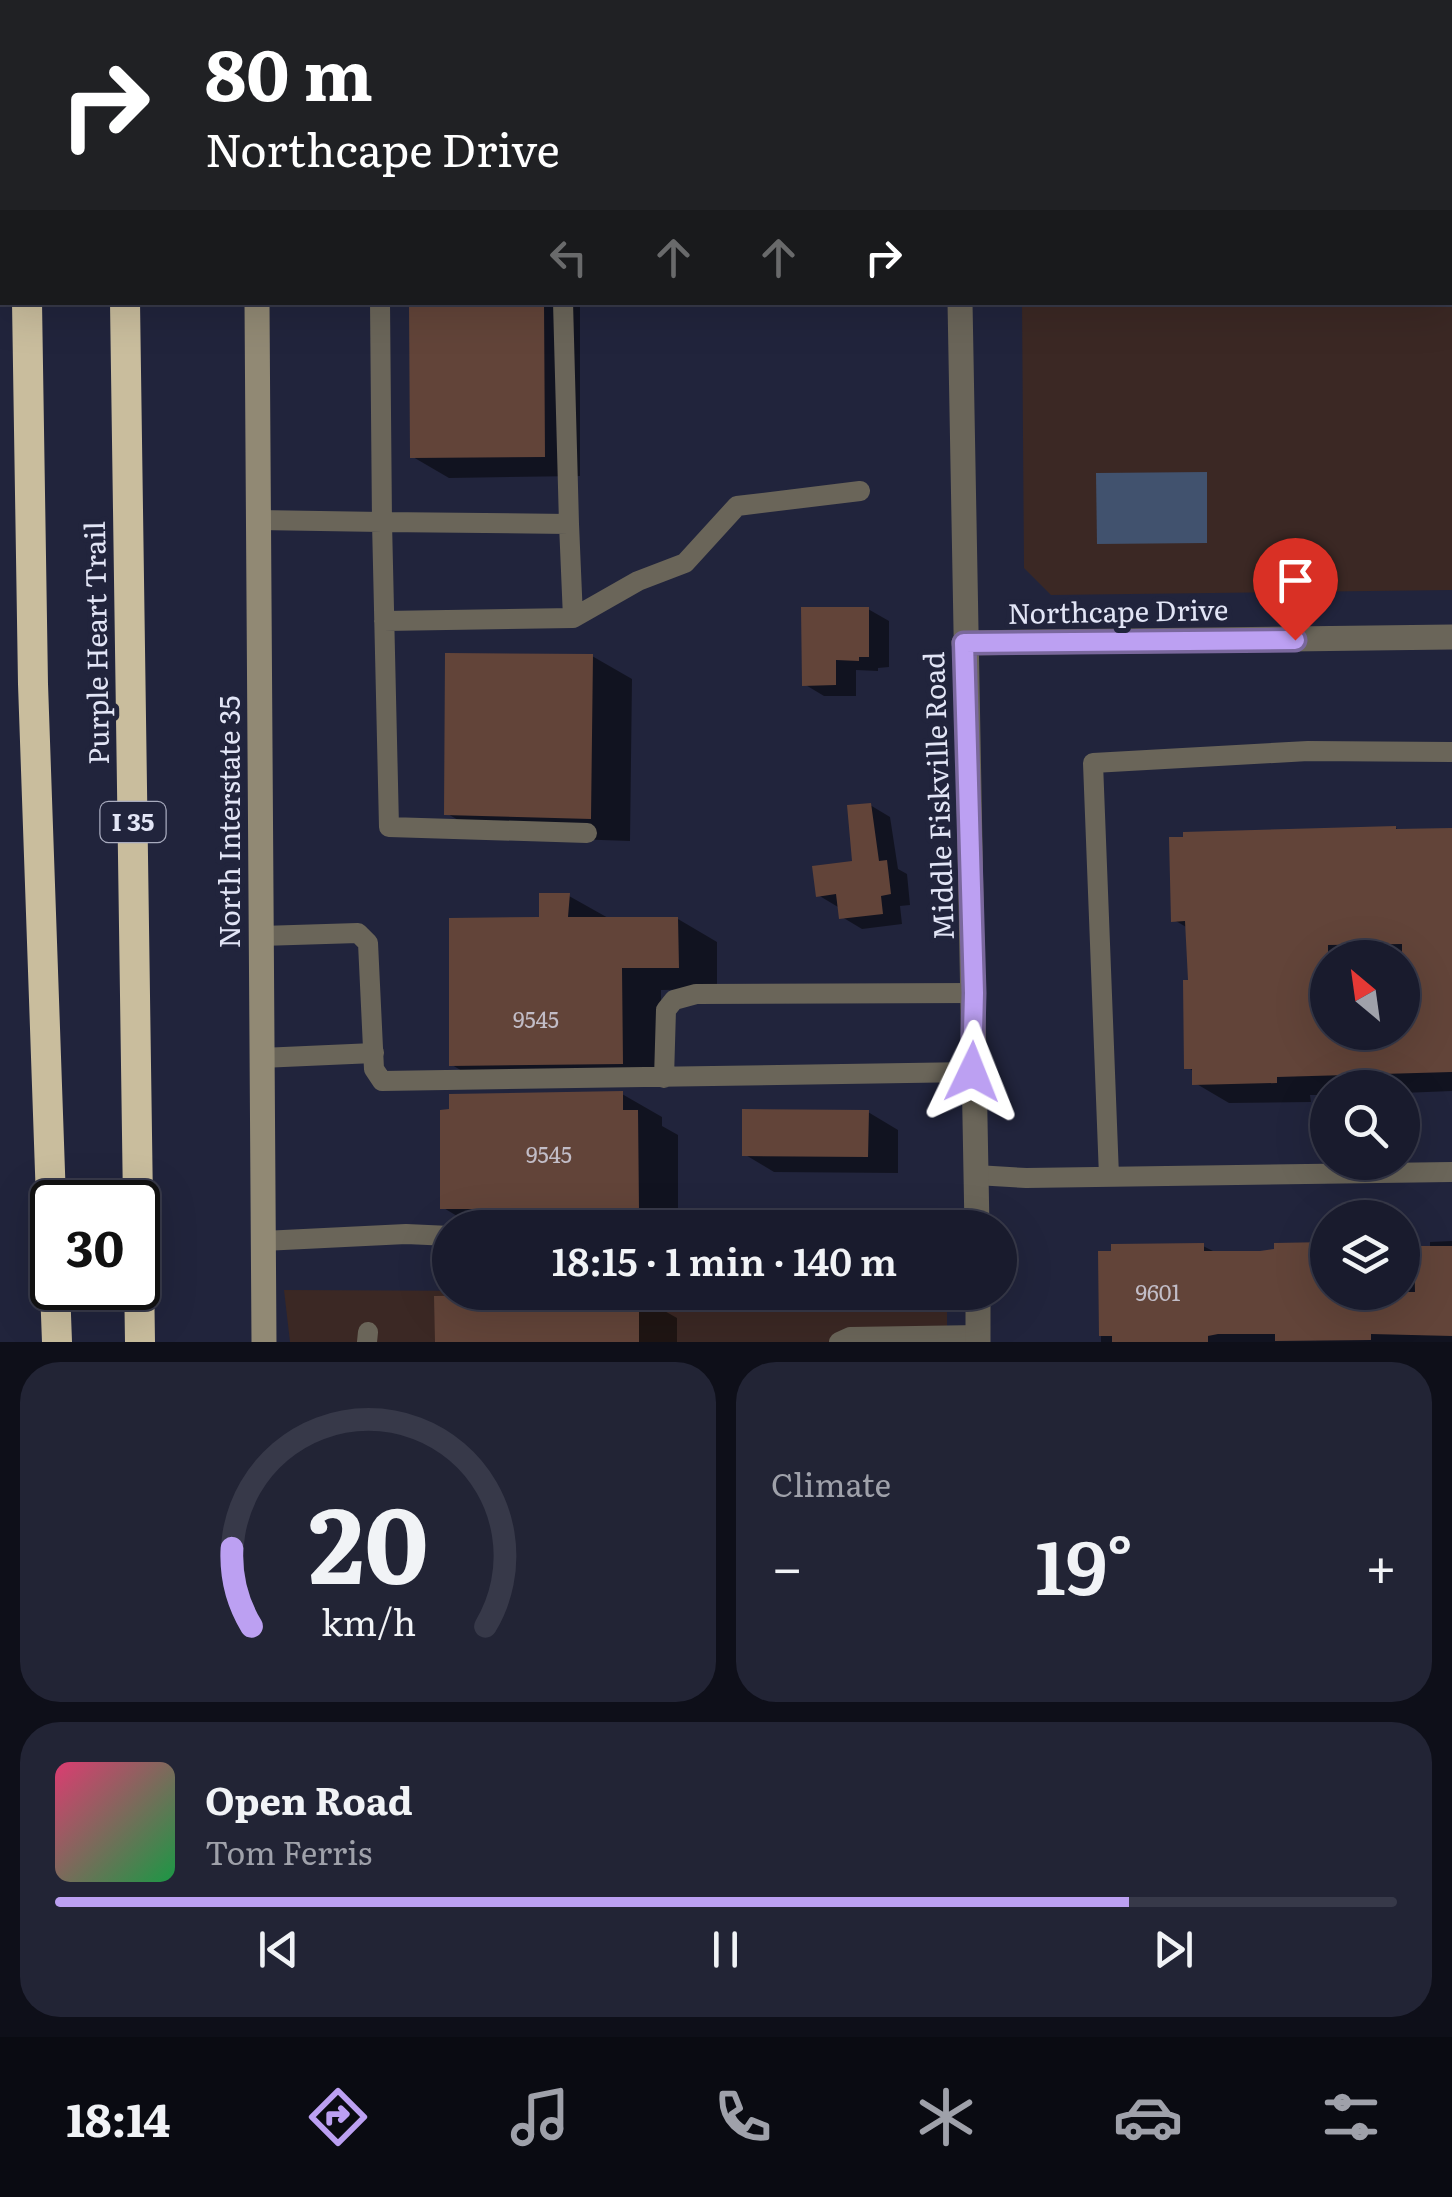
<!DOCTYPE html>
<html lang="en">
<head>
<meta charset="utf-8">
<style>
  body { margin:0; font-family:Literata,serif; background:#222435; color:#f1f3f6; height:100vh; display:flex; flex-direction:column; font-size:38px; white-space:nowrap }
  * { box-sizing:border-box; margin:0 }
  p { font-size:32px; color:#9fa1aa }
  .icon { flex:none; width:55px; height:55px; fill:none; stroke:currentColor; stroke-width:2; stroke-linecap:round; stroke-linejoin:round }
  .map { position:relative; height:1342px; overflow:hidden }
  .sheet { display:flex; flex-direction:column; gap:20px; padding:20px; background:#0e0f19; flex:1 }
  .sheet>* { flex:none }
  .banner { position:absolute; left:0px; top:0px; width:1452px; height:305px; box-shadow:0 10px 40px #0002,0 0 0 2px #373949; background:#202124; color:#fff; overflow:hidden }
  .needle { width:65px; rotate:331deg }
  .fabs { position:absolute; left:1310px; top:940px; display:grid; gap:20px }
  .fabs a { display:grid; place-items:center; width:110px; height:110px; border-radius:50%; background:#191b2d; box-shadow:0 10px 40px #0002,0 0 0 2px #373949; font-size:50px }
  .speed { position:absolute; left:30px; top:1180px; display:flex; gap:20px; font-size:50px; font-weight:700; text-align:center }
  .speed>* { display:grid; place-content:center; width:130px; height:130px; border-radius:50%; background:#191b2d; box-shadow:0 10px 40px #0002,0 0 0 2px #373949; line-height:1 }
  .speed .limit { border:5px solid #111; border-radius:15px; background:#fff; color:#111 }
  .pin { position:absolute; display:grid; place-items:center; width:85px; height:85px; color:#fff; margin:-102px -42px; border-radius:50% 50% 50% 0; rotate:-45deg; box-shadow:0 0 10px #0007 }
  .pin .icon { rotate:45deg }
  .me { position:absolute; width:110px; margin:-55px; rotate:2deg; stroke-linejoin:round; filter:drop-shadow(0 0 8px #0008) }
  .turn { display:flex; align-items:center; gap:35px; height:210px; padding:0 40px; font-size:45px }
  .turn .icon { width:130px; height:130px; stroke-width:2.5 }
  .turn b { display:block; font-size:70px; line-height:85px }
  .lanes { display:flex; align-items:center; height:95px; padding:0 40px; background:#0003; justify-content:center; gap:50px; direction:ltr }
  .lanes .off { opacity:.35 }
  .big { font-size:75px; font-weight:600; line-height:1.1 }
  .sheet .widget { flex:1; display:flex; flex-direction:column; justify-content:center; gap:15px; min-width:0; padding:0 35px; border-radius:40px; background:#222435 }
  .sheet .dial { align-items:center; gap:0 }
  .dial svg { height:260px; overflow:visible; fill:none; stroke:#373949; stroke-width:7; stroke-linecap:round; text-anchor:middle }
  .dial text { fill:#f1f3f6; stroke:none }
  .song { display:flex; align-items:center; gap:30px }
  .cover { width:120px; height:120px; border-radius:15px; background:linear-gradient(135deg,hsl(340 70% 55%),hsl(140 70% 35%)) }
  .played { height:10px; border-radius:5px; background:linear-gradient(90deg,#bca0f2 80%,#373949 80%) }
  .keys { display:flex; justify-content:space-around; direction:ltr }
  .heat { display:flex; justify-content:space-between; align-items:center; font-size:55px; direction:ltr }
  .sheet .tiles { flex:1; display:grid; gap:20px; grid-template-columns:1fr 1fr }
  .widget:last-child { grid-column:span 2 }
  .trip { position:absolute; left:432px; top:1210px; width:585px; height:100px; border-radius:50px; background:#191b2d; box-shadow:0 10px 40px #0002,0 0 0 2px #373949; font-weight:600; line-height:100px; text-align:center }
  .tab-bar { display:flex; height:160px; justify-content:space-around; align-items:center; background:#0a0b12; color:#9fa1aa }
  .tab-bar .icon { width:70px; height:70px }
  .tab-bar .current { color:#bca0f2 }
  .tab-bar b { font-size:45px; color:#f1f3f6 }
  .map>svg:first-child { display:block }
  .commercial { fill:#3b2824 }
  .water { fill:#41526e }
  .shadow { fill:#0007; fill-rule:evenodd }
  .building { fill:#624439; fill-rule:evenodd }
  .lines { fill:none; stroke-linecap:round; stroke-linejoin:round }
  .lane { stroke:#6a6559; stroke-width:20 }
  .street { stroke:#6a6559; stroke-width:25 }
  .secondary { stroke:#918974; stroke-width:25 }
  .highway { stroke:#c9bd9d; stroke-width:30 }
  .route-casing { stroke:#7a689d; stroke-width:25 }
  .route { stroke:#bca0f2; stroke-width:18 }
  .labels { text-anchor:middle; stroke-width:10; stroke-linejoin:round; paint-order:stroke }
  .number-label { font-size:22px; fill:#c2bdc7 }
  .shield { fill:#21243c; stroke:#a8abbe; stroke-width:2.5 }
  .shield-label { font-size:25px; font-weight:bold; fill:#e2e5f6 }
  .street-label { font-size:28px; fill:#e2e5f6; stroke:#21243c }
</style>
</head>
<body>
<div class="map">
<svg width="1452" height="1342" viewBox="0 0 1452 1342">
  <rect width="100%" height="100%" fill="#21243c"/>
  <path class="commercial" d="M 1020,0 L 1452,0 L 1452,590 L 1051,595 L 1024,568 L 1022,303 L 1450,302 L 1450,2 Z
    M 284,1290 L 947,1293 L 947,1342 L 290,1342 Z"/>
  <path class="water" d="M 1207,472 L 1207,543 L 1097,544 L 1096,473 Z"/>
  <path class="shadow" d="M 433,0 L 637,0 L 637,2 L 437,2 Z
    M 412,302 L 580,302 L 580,476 L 449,478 L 413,457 Z
    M 868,609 L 889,621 L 889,667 L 878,668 L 878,671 L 856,670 L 856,696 L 824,696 L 804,684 Z
    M 592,656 L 632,679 L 630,841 L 486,836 L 446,813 Z
    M 870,805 L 890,817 L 898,869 L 907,874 L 910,905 L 900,906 L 902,924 L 862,929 L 842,917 L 838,907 L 818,895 L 855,863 Z
    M 1396,828 L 1401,832 L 1452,830 L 1452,1091 L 1402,1093 L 1402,1088 L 1328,1088 L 1328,1095 L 1310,1095 L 1311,1102 L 1229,1103 L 1195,1083 L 1195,1072 L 1187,1067 L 1191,983 L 1188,928 L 1174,920 ZM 1328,958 L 1402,958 L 1402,1032 L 1328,1032 Z
    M 569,896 L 610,919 L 678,919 L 717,942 L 717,989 L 661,990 L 661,1085 L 491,1088 L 452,1065 L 542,920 Z
    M 622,1094 L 662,1117 L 662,1126 L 678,1135 L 678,1228 L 477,1228 L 442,1207 Z
    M 868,1112 L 898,1130 L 898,1173 L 774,1172 L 744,1154 Z
    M 1452,1241 L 1452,1342 L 1101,1342 L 1100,1253 L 1203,1246 L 1217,1253 L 1328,1292 L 1402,1292 L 1402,1248 L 1430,1248 L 1430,1242 Z
    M 638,1296 L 677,1318 L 677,1342 L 437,1342 Z"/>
  <path class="building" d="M 409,302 L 544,302 L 545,457 L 410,458 Z
    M 801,607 L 869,607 L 869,657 L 859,657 L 859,661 L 836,660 L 836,685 L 802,686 Z
    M 445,653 L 593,654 L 591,819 L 444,815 Z
    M 871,803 L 879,861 L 887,860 L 891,894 L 881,896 L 883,914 L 839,919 L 836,894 L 816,897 L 812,866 L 852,861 L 847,805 Z
    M 1396,826 L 1396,829 L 1452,828 L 1452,1072 L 1277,1077 L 1277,1083 L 1192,1085 L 1192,1069 L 1184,1069 L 1183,980 L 1188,980 L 1185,921 L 1171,922 L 1169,837 L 1183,837 L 1183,832 ZM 1402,944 L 1402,1032 L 1328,1032 L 1328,945 Z
    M 539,893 L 570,893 L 568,917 L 678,917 L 679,968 L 622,968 L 623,1064 L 449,1066 L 449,918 L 539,917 Z
    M 623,1091 L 623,1110 L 638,1110 L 639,1209 L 440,1209 L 440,1110 L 449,1109 L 449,1094 Z
    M 742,1109 L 869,1110 L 868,1157 L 742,1156 Z
    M 1328,1242 L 1328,1292 L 1415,1292 L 1414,1246 L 1452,1246 L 1452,1336 L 1371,1334 L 1371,1340 L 1275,1341 L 1275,1334 L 1218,1334 L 1208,1336 L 1208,1342 L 1112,1342 L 1112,1336 L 1099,1336 L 1098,1251 L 1111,1251 L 1111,1244 L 1204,1243 L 1204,1251 L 1260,1251 L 1274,1249 L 1274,1243 Z
    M 639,1293 L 639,1342 L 435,1342 L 434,1296 Z"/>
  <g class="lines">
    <path class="lane" d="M 1100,2 L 1100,0
      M 1450,133 L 1452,132
      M 380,302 L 382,522 L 569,524 L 573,618 L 384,621
      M 563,302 L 569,524
      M 258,520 L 382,522 L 389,827 L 587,833
      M 573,618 L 638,581 L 685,563 L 737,506 L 860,491
      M 261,936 L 358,933 L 368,943 L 374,1069 L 382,1081 L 972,1072
      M 261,1058 L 374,1053
      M 664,1078 L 666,1010 L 674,1000 L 696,994 L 974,993
      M 976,1175 L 1026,1178 L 1452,1172
      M 1109,1176 L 1093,763 L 1308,751 L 1452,752
      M 263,1241 L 406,1234 L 450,1236
      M 367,1342 L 368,1332
      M 839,1342 L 850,1337 L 979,1335"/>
    <path class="street" d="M 953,0 L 953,2
      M 960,302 L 977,1228
      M 964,643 L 1452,637
      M 978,1292 L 978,1342"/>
    <path class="secondary" d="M 255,0 L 255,2
      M 257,302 L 264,1342"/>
    <path class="highway" d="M 26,0 L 26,2
      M 120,0 L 120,2
      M 0,234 L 2,244
      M 27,302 L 33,684 L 52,1229
      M 125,302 L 140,1342
      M 55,1288 L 57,1342"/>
  </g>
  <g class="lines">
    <defs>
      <path id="route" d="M 972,1072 L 974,993 L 964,643 L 1295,640"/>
    </defs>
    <use href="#route" class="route-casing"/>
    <use href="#route" class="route"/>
  </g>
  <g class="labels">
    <g class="number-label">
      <text x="536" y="1028">9545</text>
      <text x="549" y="1163">9545</text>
      <text x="1158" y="1301">9601</text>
    </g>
    <rect class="shield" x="100.5" y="802" width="65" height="40" rx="8"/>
    <g class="shield-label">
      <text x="133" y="831">I 35</text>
    </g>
    <g class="street-label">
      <text transform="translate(1118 612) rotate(-1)" y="10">Northcape Drive</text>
      <text transform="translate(97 643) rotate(-91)" y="10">Purple Heart Trail</text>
      <text transform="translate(939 796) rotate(-92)" y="10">Middle Fiskville Road</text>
      <text transform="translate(230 822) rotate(-90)" y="10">North Interstate 35</text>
    </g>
  </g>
</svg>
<div class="fabs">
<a><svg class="needle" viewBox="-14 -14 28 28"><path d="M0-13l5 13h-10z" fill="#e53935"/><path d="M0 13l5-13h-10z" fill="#9fa1aa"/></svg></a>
<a><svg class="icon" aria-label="search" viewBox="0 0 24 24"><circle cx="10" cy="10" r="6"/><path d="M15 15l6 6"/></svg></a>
<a><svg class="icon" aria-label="layers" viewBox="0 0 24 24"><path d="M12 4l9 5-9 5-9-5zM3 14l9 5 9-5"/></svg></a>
</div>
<div class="speed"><div class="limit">30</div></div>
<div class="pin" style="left:1295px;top:640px;background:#d93025"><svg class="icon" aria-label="arrive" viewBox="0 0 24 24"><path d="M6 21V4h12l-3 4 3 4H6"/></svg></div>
<svg class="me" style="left:972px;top:1072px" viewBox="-20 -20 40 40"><path d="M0-17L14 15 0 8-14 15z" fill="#bca0f2" stroke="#fff" stroke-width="4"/></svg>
<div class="trip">18:15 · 1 min · 140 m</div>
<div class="banner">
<div class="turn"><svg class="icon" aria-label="right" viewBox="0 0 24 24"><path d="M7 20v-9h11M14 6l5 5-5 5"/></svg><div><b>80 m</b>Northcape Drive</div></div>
<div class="lanes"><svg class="icon off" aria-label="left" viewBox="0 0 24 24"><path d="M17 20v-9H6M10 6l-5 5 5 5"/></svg><svg class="icon off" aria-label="ahead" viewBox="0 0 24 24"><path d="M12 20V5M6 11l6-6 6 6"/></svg><svg class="icon off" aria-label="ahead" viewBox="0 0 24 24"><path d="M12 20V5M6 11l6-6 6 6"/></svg><svg class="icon" aria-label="right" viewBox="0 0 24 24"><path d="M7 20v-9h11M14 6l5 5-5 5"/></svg></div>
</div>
</div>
<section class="sheet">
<div class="tiles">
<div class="widget dial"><svg viewBox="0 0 100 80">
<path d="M14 69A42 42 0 1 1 86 69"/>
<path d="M14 69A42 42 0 0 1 8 45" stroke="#bca0f2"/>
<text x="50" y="56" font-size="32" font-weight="700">20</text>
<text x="50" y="72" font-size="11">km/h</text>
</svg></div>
<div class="widget"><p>Climate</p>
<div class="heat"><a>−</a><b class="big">19°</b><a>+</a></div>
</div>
<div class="widget">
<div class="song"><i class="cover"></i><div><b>Open Road</b><p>Tom Ferris</p></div></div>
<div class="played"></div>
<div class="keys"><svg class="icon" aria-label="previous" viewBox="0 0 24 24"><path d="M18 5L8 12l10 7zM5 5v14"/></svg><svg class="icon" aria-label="pause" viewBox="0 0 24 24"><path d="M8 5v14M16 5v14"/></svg><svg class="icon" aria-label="next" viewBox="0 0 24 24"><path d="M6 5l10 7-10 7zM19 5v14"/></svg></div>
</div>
</div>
</section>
<nav class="tab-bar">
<b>18:14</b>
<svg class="icon current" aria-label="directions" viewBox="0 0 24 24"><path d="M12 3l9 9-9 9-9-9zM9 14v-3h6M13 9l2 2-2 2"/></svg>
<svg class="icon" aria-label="music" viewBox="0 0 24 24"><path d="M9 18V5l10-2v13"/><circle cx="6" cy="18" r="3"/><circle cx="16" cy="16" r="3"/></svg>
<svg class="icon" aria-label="phone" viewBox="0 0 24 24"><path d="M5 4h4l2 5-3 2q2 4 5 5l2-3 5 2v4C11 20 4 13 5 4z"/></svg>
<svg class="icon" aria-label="climate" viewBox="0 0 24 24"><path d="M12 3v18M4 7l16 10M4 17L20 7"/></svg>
<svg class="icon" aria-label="car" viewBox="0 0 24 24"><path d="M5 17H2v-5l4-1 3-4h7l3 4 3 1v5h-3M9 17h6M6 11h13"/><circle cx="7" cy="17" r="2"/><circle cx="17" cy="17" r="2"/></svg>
<svg class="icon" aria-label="filters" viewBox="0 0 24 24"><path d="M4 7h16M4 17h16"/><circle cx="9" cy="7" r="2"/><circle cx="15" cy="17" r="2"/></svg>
</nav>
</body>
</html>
